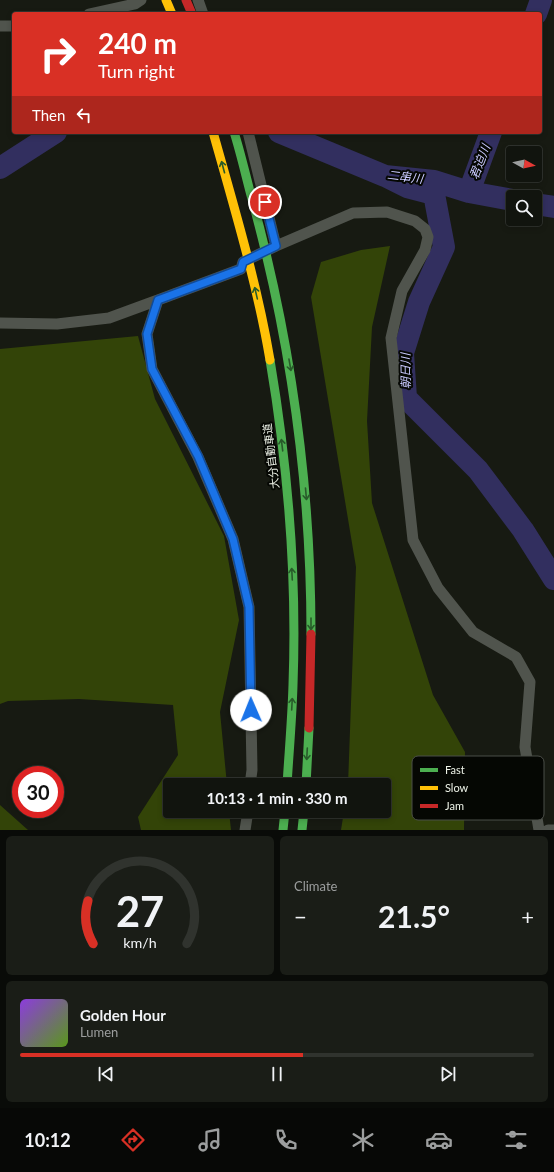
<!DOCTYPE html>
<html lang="en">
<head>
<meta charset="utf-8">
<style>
  body { margin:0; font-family:Lato,"Noto Sans JP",sans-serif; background:#1a1d17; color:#f1f3f6; height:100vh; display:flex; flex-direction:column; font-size:15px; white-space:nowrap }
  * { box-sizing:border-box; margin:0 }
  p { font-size:13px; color:#9c9e9e }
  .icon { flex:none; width:22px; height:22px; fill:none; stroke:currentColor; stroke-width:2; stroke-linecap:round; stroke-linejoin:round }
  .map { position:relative; height:830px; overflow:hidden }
  .drawer { display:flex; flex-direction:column; gap:6px; padding:6px; background:#090b08; flex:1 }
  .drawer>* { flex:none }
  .top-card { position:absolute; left:12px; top:12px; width:530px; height:122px; border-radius:4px; box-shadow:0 2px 6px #0003,0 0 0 1px #30332e; background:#d93025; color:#fff; overflow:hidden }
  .needle { width:26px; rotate:98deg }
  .fabs { position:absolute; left:506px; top:146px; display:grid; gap:8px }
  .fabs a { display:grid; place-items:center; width:36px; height:36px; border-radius:4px; background:#11140e; box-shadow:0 2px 6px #0003,0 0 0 1px #30332e; font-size:20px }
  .speed { position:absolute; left:12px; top:766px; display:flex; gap:8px; font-size:20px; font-weight:700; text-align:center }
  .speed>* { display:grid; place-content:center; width:52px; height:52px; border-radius:50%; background:#11140e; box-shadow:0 2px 6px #0003,0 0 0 1px #30332e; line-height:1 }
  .speed .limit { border:6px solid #d22; background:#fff; color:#111 }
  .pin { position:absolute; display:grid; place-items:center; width:34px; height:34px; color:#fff; margin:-17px; border:2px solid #fff; border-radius:50%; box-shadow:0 1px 4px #0007 }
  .me { position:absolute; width:44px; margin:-22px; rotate:359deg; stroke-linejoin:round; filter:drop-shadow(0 0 3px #0008) }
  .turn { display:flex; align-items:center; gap:14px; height:84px; padding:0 20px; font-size:18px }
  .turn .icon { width:52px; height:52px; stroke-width:2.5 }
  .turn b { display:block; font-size:28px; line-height:34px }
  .then { display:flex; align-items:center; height:38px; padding:0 20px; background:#0003; gap:8px; font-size:15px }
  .big { font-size:30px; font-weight:700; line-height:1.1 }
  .drawer .widget { flex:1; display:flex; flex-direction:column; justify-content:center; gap:6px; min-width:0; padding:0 14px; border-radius:6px; background:#1a1d17 }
  .drawer .dial { align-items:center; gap:0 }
  .dial svg { height:104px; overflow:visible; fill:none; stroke:#30332e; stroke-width:7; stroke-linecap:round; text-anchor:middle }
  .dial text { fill:#f1f3f6; stroke:none }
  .song { display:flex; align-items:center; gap:12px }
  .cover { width:48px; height:48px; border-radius:6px; background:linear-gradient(135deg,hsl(270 70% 55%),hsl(90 70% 35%)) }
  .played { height:4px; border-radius:2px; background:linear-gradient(90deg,#d93025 55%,#30332e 55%) }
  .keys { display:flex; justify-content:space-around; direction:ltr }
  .heat { display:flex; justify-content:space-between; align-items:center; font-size:22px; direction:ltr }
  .drawer .tiles { flex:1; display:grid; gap:6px; grid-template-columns:1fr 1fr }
  .widget:last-child { grid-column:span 2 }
  .trip { position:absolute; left:163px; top:778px; width:228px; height:40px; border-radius:4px; background:#11140e; box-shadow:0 2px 6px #0003,0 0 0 1px #30332e; font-weight:700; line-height:40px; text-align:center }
  .tabs { display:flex; height:64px; justify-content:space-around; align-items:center; background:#070806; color:#9c9e9e }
  .tabs .icon { width:28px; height:28px }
  .tabs .active { color:#d93025 }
  .tabs b { font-size:18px; color:#f1f3f6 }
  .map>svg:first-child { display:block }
  .forest { fill:#334408 }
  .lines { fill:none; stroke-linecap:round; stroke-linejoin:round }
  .river { stroke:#322f5f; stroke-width:22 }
  .street { stroke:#50544d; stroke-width:11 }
  .fast { stroke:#4caf50; stroke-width:9 }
  .slow { stroke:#ffc107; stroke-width:9 }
  .jam { stroke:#c62828; stroke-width:9 }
  .oneway { stroke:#285b2a }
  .route-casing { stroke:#114b97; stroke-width:10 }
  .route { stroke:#1a73e8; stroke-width:7 }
  .labels { text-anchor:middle; stroke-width:4; stroke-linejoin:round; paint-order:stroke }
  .street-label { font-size:11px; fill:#eef3e8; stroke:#050703 }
  .water-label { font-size:12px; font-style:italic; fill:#cacaff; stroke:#050703 }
  .key { fill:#050703; stroke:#4b4e48; stroke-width:1 }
  .key-label { font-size:11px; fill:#eef3e8 }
</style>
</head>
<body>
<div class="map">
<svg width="554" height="830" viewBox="0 0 554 830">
  <rect width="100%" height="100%" fill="#171a12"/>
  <path class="forest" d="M 390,246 L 372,327 L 367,421 L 372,503 L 433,695 L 465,752 L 464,830 L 341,830 L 344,811 L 384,811 L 384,785 L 348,785 L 356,567 L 311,297 L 321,262 L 361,250 Z
    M 138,336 L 155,399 L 224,536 L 239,620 L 220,712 L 227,785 L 170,785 L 170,811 L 229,811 L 231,830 L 141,830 L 138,817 L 178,755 L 173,705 L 79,699 L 8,701 L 0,704 L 0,349 Z
    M 0,805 L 28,830 L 0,830 Z"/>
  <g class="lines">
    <path class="river" d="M 536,14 L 541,0
      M 279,132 L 385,176 L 434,181 L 469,192 L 513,200
      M 0,168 L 56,132
      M 385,176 L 407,187 L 434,194 L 444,247 L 419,302 L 403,353 L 406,398 L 478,470 L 523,530 L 554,579
      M 469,192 L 491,132
      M 535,204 L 554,207"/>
    <path class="street" d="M 198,0 L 203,14
      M 89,14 L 135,4 L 141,0
      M 0,26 L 14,26
      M 248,132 L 276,246
      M 0,323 L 57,324 L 109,318 L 158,300
      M 250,785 L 252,770 L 249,607 L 233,539 L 198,457 L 152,369 L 147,334 L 158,300 L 241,269 L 243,262 L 276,246 L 353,213 L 387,212 L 415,221 L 425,229 L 428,237 L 425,250 L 402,291 L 391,338 L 413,540 L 438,588 L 473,632 L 516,657 L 530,682 L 525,747 L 539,830
      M 245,830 L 248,811
      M 548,830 L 554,830"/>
    <path class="fast" d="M 234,132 C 241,154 246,177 252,199 C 291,341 311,487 311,634
      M 270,360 C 288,467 297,577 293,685 C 292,719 289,752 287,785
      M 306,785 L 309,728
      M 283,830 L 285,811
      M 302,830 L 304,811"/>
    <path class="slow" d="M 166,0 L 172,14
      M 213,132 C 234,207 257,283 270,360"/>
    <path class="jam" d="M 186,0 L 192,14
      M 309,728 L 311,634"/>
  </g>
  <defs><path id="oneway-shaft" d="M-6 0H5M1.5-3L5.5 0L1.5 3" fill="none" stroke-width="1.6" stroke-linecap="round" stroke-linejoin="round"/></defs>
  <g class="oneway">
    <use href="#oneway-shaft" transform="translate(223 167) rotate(-105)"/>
    <use href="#oneway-shaft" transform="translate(256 293) rotate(-103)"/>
    <use href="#oneway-shaft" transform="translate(290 365) rotate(80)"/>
    <use href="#oneway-shaft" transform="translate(282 445) rotate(-97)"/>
    <use href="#oneway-shaft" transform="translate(306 494) rotate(85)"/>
    <use href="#oneway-shaft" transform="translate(292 574) rotate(-93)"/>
    <use href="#oneway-shaft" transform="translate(311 624) rotate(90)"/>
    <use href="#oneway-shaft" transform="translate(292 704) rotate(-87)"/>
    <use href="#oneway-shaft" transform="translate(307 754) rotate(93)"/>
  </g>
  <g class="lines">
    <defs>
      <path id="route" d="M 251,710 L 249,607 L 233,539 L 198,456 L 152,369 L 147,334 L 158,300 L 241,269 L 243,262 L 276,246 L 265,202"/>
    </defs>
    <use href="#route" class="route-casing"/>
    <use href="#route" class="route"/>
  </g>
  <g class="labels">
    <g class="street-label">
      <text transform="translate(271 456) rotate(-97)" y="4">大分自動車道</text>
    </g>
    <g class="water-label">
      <text transform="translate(480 162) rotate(-69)" y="4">君迫川</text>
      <text transform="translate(405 177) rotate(7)" y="4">二串川</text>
      <text transform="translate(406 371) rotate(-91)" y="4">朝日川</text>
    </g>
  </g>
  <rect x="412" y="756" width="132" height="64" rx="6" class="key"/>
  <rect x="420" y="768" width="18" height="4" fill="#4caf50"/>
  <rect x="420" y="786" width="18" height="4" fill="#ffc107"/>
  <rect x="420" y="804" width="18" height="4" fill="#c62828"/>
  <g class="key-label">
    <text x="445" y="774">Fast</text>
    <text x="445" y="792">Slow</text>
    <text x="445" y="810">Jam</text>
  </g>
</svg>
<div class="fabs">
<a><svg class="needle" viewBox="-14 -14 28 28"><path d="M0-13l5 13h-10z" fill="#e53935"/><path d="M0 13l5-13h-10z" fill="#9c9e9e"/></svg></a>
<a><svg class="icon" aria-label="search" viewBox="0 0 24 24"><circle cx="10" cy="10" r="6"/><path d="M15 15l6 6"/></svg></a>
</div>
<div class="speed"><div class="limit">30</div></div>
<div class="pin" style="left:265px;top:202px;background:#d93025"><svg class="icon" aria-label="arrive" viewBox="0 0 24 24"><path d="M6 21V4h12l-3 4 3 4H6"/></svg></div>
<svg class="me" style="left:251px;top:710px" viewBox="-20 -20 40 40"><circle r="19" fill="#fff"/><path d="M0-13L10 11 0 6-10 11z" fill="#1a73e8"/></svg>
<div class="trip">10:13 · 1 min · 330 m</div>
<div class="top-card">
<div class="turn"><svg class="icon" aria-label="right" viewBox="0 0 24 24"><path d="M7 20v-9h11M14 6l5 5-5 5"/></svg><div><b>240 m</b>Turn right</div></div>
<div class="then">Then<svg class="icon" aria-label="left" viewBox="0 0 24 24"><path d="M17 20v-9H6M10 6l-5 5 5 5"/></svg></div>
</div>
</div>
<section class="drawer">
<div class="tiles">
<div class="widget dial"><svg viewBox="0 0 100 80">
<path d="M14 69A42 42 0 1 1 86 69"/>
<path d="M14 69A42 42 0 0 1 10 36" stroke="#d93025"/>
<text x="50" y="56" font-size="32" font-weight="700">27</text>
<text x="50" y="72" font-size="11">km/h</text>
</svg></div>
<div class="widget"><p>Climate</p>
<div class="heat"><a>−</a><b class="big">21.5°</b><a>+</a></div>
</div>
<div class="widget">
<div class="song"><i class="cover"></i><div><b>Golden Hour</b><p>Lumen</p></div></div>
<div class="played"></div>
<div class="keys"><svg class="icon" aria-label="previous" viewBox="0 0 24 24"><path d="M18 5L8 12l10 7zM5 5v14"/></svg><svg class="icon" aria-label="pause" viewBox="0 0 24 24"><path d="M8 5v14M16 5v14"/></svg><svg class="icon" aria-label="next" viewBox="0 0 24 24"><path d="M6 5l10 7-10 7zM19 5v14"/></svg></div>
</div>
</div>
</section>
<nav class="tabs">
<b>10:12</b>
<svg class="icon active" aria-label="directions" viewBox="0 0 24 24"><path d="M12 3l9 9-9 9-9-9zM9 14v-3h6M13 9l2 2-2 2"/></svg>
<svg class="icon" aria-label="music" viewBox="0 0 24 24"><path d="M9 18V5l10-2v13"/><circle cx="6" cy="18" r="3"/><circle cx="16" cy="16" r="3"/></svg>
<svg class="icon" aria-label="phone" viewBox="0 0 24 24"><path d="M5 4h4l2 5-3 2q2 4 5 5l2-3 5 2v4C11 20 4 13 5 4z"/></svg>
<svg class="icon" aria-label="climate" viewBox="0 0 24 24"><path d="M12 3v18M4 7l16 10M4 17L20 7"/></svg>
<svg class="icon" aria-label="car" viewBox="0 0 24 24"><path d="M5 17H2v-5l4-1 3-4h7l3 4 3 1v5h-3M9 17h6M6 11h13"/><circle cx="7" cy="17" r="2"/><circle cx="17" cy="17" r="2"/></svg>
<svg class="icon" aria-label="filters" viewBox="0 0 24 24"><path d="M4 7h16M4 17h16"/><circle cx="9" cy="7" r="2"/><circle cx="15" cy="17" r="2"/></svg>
</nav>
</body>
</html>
